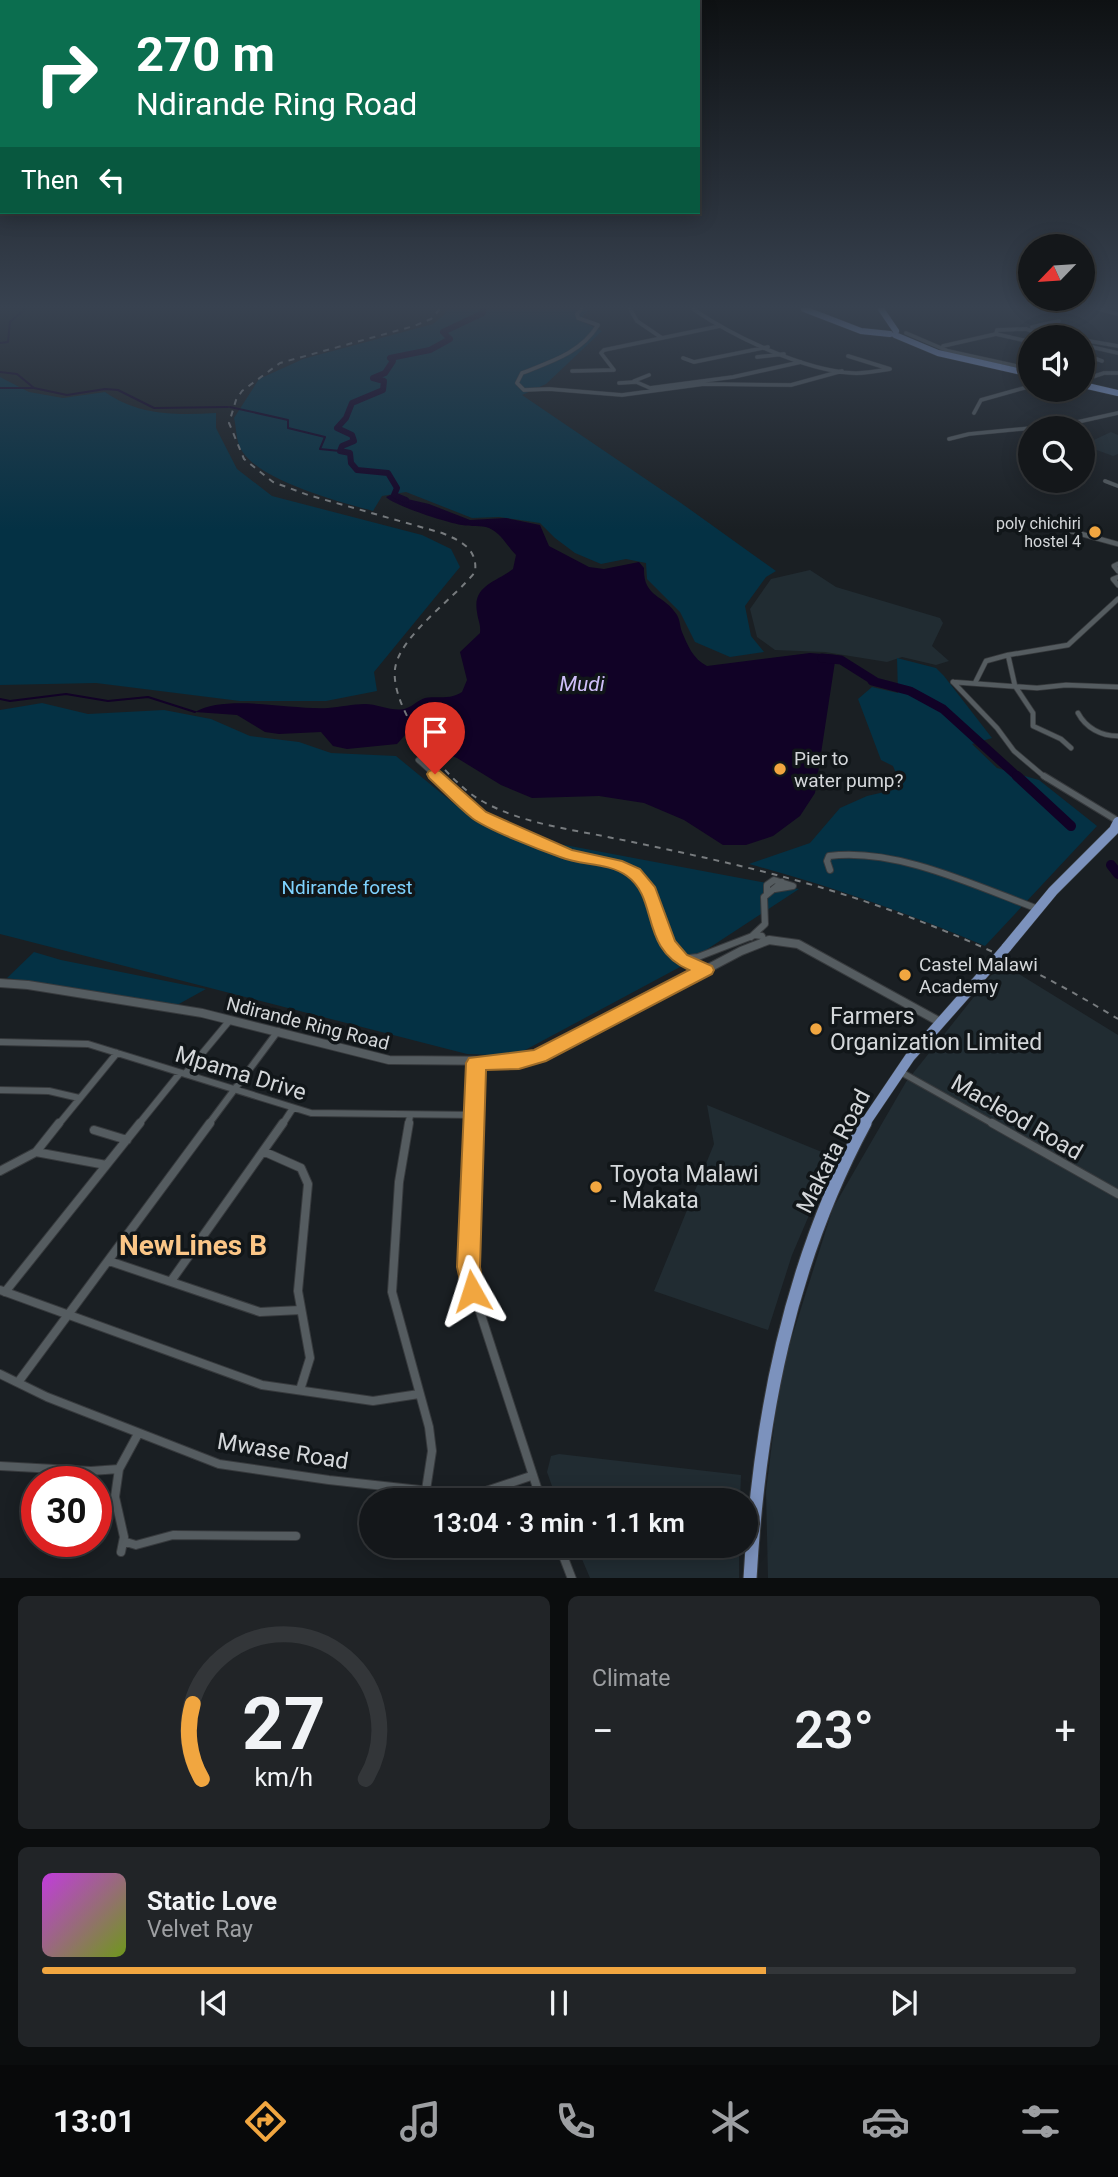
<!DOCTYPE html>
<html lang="en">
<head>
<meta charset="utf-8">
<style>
  body { margin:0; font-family:Roboto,sans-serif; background:#212427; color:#f1f3f6; height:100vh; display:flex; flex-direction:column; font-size:26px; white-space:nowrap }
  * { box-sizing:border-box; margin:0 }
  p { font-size:23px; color:#9d9fa2 }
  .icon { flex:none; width:38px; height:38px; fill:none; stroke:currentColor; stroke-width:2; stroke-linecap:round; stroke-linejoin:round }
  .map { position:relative; height:1578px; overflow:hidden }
  .panel { display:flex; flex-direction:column; gap:18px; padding:18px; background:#0b0d0e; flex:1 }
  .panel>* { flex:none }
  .guide { position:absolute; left:0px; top:0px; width:700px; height:214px; box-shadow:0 4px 18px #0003,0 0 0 2px #333639; background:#0b6e4f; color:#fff; overflow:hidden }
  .needle { width:46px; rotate:245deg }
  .controls { position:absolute; left:1018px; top:234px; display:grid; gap:14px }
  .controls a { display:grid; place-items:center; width:77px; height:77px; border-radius:50%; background:#14171a; box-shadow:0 4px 18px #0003,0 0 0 2px #333639; font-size:35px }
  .speed { position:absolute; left:21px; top:1466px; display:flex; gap:14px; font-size:35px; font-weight:700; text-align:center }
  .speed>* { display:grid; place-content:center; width:91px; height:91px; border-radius:50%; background:#14171a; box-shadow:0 4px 18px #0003,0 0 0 2px #333639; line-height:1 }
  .speed .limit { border:10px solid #d22; background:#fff; color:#111 }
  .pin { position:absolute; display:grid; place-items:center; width:60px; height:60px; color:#fff; margin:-72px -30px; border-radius:50% 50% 50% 0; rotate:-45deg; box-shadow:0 0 7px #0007 }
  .pin .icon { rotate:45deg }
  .me { position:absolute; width:77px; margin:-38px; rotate:354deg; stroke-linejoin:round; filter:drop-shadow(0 0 5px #0008) }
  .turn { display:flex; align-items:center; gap:24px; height:147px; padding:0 21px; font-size:32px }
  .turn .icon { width:91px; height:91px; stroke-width:2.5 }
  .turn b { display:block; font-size:49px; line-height:60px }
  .then { display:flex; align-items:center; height:66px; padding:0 21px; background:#0003; gap:14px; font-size:26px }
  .big { font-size:52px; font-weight:600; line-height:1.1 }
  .panel .tile { flex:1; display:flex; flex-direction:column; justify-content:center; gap:10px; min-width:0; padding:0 24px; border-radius:10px; background:#212427 }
  .panel .dial { align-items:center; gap:0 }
  .dial svg { height:182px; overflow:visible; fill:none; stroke:#333639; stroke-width:7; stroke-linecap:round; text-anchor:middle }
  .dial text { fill:#f1f3f6; stroke:none }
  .song { display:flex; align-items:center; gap:21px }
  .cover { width:84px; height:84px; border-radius:10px; background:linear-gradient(135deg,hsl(290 70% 55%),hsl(80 70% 35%)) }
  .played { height:7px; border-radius:4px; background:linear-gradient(90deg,#f1a640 70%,#333639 70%) }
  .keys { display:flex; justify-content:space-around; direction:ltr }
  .heat { display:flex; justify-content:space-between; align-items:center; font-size:38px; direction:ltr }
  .panel .tiles { flex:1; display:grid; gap:18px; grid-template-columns:1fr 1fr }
  .tile:last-child { grid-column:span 2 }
  .trip { position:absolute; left:359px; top:1488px; width:399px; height:70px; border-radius:35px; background:#14171a; box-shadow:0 4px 18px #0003,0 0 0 2px #333639; font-weight:600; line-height:70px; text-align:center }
  .dock { display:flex; height:112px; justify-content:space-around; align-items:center; background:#08090a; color:#9d9fa2 }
  .dock .icon { width:49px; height:49px }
  .dock .active { color:#f1a640 }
  .dock b { font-size:32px; color:#f1f3f6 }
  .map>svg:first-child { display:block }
  .built { fill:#212c32 }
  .green { fill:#043144 }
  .water { fill:#110226 }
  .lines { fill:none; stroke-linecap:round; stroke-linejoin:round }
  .stream { stroke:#110226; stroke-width:2 }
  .river-far2 { stroke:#110226; stroke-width:6 }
  .river-far1 { stroke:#110226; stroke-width:9 }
  .river { stroke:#110226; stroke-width:10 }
  .minor-far3-casing { stroke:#373a3d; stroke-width:4.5 }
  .minor-far2-casing { stroke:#373a3d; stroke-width:6 }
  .minor-far1-casing { stroke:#373a3d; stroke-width:8 }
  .minor-casing { stroke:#373a3d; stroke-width:10 }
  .tertiary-casing { stroke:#373a3d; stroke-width:10 }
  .primary-far1-casing { stroke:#373a3d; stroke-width:11 }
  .primary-casing { stroke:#373a3d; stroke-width:15 }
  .trunk-casing { stroke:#373a3d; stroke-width:7 }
  .minor-far3 { stroke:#555c60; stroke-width:3.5 }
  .minor-far2 { stroke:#555c60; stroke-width:4.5 }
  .minor-far1 { stroke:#555c60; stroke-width:6 }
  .minor { stroke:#555c60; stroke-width:8 }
  .tertiary { stroke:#555c60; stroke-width:8 }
  .primary-far1 { stroke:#7c92bd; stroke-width:10 }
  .primary { stroke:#7c92bd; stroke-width:13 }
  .trunk { stroke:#89a4dc; stroke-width:6 }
  .rail { stroke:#777b7e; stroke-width:2; stroke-dasharray:6 6; stroke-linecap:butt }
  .primary-bridge-casing { stroke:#373a3d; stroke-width:11; stroke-linecap:butt }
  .primary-bridge { stroke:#7c92bd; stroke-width:10 }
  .route { fill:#f1a640; stroke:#9d6c2a; stroke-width:2 }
  .poi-dot { fill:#f1a640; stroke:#111619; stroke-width:2.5 }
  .labels { text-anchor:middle; stroke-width:7; stroke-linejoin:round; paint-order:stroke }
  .far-poi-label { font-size:16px; fill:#d4d7da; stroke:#111619; text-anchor:end }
  .poi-label { font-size:19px; fill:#d4d7da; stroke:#111619; text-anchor:start }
  .park-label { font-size:19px; fill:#7fd3ff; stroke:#111619 }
  .street-label { font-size:19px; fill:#d4d7da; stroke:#111619 }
  .water-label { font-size:21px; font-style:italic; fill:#cfbff9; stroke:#111619 }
  .near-poi-label { font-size:23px; fill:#d4d7da; stroke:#111619; text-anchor:start }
  .near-street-label { font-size:23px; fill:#d4d7da; stroke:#111619 }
  .near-quarter-label { font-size:28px; font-weight:bold; fill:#fbc687; stroke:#111619 }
</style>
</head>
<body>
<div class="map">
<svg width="1118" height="1579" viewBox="0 0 1118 1579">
  <rect width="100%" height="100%" fill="#1a1f23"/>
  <path class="built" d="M 1111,432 L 1118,435 L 1118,454 L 1113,456 L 1083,445 Z
    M 810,570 L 836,587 L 940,618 L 943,623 L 932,646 L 949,661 L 936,665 L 902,657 L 887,662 L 825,652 L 775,650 L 757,637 L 750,609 L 771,579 Z
    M 1001,963 L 1118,1035 L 1118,1578 L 768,1579 L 766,1491 L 781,1371 L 833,1208 L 906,1082 Z
    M 707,1105 L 834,1157 L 792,1255 L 768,1330 L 654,1291 L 714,1144 Z
    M 559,1454 L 741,1475 L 740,1500 L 557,1500 L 547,1472 L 551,1456 Z
    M 576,1545 L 739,1545 L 739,1578 L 590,1578 Z"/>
  <path class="green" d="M 446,309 L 589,309 L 579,320 L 602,331 L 546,384 L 522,395 L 681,503 L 776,571 L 766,577 L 745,606 L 751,636 L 764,652 L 730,657 L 695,642 L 680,612 L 647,579 L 646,563 L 626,559 L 601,564 L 575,553 L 555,538 L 540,523 L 499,517 L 472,518 L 406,492 L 382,496 L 373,511 C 340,502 251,479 239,445 C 236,436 236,426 234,418 L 259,379 L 303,359 L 433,324 L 445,314 Z
    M 0,377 L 29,392 L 63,398 L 105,392 C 139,416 176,415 216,413 L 216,428 L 237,469 L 272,496 L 422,535 L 451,549 L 460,567 L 374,672 L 377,691 L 326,701 L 240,701 L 96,683 L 0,685 Z
    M 897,658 L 936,668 L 944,676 L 992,738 L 972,744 L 997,768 L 1039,780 L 1097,826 L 985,946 C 908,913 830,886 749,864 L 810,843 L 840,808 L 867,796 L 902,788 L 893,766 L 881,760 L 858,699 L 872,687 L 898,693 Z
    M 42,703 L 88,714 L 164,710 L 211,719 L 250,736 L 299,742 L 331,753 L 396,756 L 458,807 L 480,818 L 554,843 L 799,889 L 680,967 L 514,1056 L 467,1054 L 0,934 L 0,710 Z
    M 34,952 L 61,960 L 206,989 L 177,1005 L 7,978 Z"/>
  <path class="water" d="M 390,495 L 429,504 L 470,520 L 506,518 L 540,525 L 549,546 L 589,567 L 604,569 L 639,562 L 644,568 C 643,598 664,594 677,615 C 680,620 680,627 682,632 C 688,646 693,659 707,666 L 810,653 L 836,655 L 815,793 L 800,816 L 773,836 L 746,845 L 723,845 L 684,820 L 644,803 L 599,796 L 532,798 L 501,785 L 457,758 L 432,748 L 417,728 L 407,733 L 397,744 L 347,749 L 333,746 L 321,732 L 279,734 L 265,732 L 237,715 L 195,712 C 227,694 290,710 328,708 C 340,707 353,704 365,704 C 378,704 395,713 407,708 C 413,706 418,700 425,698 C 438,696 450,700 462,692 L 467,680 L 460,652 L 480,633 C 481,624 478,621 477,612 C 472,585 497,582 513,569 L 516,555 C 507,546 501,533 489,528 C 481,525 471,527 462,525 C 448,523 395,506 386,497 Z"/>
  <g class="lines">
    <path class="stream" d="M 0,343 L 8,342 L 10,322 L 25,309
      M 0,372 L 17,374 L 34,388 L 67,395 L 105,389 L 118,390 L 154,408 L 228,407
      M 0,388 L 34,388
      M 230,407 L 288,420 L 288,428 L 325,437 L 320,449 L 340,451
      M 0,699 L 10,701 L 66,694 L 108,701 L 148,697 L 195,712"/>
    <path class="river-far2" d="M 406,500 L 394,495 L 397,488 L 388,473 L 357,470 L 351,463 L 350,453 L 340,451 L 342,446 L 354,441 L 352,435 L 337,428 L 346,418 L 352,403 L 383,390 L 384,381 L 373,378 L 385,373 L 393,361 L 390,358 L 430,350 L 450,339 L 443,332 L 483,313 L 483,309"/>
    <path class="river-far1" d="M 822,658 L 841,660 L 876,682
      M 872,681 L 910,691 L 943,709 L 1019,778"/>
    <path class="river" d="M 1017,776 L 1071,826
      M 1111,865 L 1118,874"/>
    <defs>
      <path id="minor-far3" d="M 581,309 L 577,314 L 578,318 L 598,325 C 581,353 550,362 522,373 L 517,383 L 524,390 L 549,389 L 622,395 L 704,384 L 791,385 L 842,371
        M 630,309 L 637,321 L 662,338
        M 693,309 C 734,337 803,370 852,373 C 865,374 878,371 890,369 L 848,356
        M 1099,309 L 1118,314
        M 1032,327 L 1059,321
        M 906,333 L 948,351 L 1031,369
        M 996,334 L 997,330 L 1026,329 L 1054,338
        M 1083,340 L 1118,346
        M 1083,345 L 1118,353
        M 943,349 L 943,346 L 996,334 L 1031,342
        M 1083,354 L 1102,361
        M 757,357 L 784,354
        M 683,358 L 694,362 L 768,347
        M 572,371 L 614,370 L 601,353 L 604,350 L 720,326
        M 649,375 L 634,381 L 650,388 L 733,377 L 801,362
        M 1083,380 L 1104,373 L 1118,373
        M 619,383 L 636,382
        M 974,413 L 981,400 L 1031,386
        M 949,439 L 969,434 L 1064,425 L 1118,413
        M 1105,481 L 1118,486"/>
      <path id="minor-far2" d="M 1067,526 L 1067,530 L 1118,544
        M 1118,564 L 1114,566 L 1118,571
        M 1118,577 L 1113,579 L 1118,585
        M 953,682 L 997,728 L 1014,751 L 1046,778
        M 953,682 L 1037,688 L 1066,685 L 1118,687
        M 975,683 L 986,661 L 1008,655
        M 1078,713 C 1086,728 1101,736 1118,736
        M 1071,748 L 1061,739 L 1033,726 L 1033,713 L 1015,686 L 1008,655 L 1068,645 L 1118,599
        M 418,760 L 438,778"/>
      <path id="minor-far1" d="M 436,776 L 480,816 L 568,855 L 616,864 L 634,873 L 646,888 L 665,941 L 681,959 L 698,957 L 755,935 L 762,936 L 764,941
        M 1044,776 L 1118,821
        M 830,870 L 827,861 L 829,856 C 895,847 976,886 1038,909
        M 767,893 L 767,885 L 774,880 L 793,886 L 775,889
        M 751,937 L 765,924 L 764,897 L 782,882
        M 687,961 L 705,970
        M 0,1042 L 88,1044 L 311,1113 L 476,1115
        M 899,1071 L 995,1125
        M 185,1074 L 230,1020
        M 0,1090 L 49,1091 L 79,1098
        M 58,1125 L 117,1053
        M 138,1125 L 180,1073
        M 208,1125 L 278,1031
        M 282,1125 L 293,1108
        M 408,1125 L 410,1116
        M 474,1125 L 476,1063"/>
      <path id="minor" d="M 409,1123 L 399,1182 L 392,1292 L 429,1427 L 432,1451 L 426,1490
        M 474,1123 L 469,1278 L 541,1500
        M 992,1123 L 1118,1194
        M 94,1130 L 127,1140
        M 36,1152 L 106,1165
        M 265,1152 L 301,1168 L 308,1184 L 298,1291 L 310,1358 L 300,1390
        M 0,1171 L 36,1152 L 59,1123
        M 109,1261 L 260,1312 L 301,1310
        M 171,1281 L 283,1123
        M 0,1290 L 262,1385 L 373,1401 L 419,1394
        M 5,1292 L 140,1123
        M 0,1374 L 47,1397 L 219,1464 L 329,1480 L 457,1494 L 480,1493 L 531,1476
        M 19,1381 L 210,1123
        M 0,1466 L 91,1471 L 119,1469 L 138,1434
        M 119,1469 L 115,1497 L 124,1537 L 121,1552
        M 126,1542 L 136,1545 L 173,1535 L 296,1536
        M 559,1545 L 572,1579"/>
      <path id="tertiary" d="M 0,983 L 28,985 L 202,1013 L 389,1060 L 519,1061 L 561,1046 L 741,951 L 769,940 L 798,944 L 940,1022"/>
      <path id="primary-far1" d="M 1006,948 L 1053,891 L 1114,830 L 1118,822
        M 864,1125 L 910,1057 L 993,963"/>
      <path id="primary" d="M 750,1579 C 759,1420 789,1264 865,1123"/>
      <path id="trunk" d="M 804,309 L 861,331 L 890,334
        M 881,309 L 896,331
        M 895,335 L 938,353 L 1031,374
        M 1083,385 L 1118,393"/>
    </defs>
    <use href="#minor-far3" class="minor-far3-casing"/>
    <use href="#minor-far2" class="minor-far2-casing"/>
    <use href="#minor-far1" class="minor-far1-casing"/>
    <use href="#minor" class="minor-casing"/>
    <use href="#tertiary" class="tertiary-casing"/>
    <use href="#primary-far1" class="primary-far1-casing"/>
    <use href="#primary" class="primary-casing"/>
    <use href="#trunk" class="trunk-casing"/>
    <use href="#minor-far3" class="minor-far3"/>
    <use href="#minor-far2" class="minor-far2"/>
    <use href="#minor-far1" class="minor-far1"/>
    <use href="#minor" class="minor"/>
    <use href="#tertiary" class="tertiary"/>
    <use href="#primary-far1" class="primary-far1"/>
    <use href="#primary" class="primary"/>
    <use href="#trunk" class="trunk"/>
    <path class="rail" d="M 440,309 L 431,319 L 414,326 L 280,363 L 242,391 L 236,400 L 229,423 L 244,459 L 273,482 L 308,495 L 442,533 C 461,541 478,549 475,572 C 455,598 399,636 395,669 C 390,710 448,783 482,801 C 519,822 562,828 603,836 C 647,845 690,854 732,864 C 870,896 998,945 1118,1019"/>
    <defs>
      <path id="primary-bridge" d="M 993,963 L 1006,948"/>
    </defs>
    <use href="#primary-bridge" class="primary-bridge-casing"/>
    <use href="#primary-bridge" class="primary-bridge"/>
  </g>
  <linearGradient id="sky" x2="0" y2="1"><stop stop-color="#0e1113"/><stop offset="0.58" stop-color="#384250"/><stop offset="1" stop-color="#384250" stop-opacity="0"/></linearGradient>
  <rect width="1118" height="530" fill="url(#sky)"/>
  <path class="route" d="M 435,769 L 440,771 L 486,812 L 572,850 L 622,861 L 640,869 L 655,887 L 675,941 L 687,955 L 712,966 L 714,970 L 712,974 L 546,1061 L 519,1069 L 486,1070 L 480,1267 L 484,1291 L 481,1298 L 472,1301 L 464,1298 L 457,1267 L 466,1063 L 469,1058 L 534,1050 L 689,970 C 639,948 659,899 627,876 C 608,862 581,866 560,857 C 540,850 488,830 472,818 C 457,806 443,791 429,778 L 427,774 L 429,771 Z"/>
  <g class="poi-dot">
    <circle cx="1095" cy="532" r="7"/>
    <circle cx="780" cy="769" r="7"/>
    <circle cx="905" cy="975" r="7"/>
    <circle cx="816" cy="1029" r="7"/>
    <circle cx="596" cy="1187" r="7"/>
  </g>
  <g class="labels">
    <g class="far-poi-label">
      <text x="1081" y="529">poly chichiri<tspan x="1081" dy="18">hostel 4</tspan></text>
    </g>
    <g class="poi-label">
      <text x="794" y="765">Pier to<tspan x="794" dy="22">water pump?</tspan></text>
      <text x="919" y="971">Castel Malawi<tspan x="919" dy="22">Academy</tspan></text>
    </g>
    <g class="park-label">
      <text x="347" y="894">Ndirande forest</text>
    </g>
    <g class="street-label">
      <text transform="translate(308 1023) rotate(14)" y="7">Ndirande Ring Road</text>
    </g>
    <g class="water-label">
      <text x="582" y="691">Mudi</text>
    </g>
    <g class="near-poi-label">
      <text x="830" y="1024">Farmers<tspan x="830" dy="26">Organization Limited</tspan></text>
      <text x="610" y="1182">Toyota Malawi<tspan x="610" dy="26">- Makata</tspan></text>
    </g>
    <g class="near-street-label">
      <text transform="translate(241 1073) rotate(17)" y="8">Mpama Drive</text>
      <text transform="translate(1017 1117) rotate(30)" y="8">Macleod Road</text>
      <text transform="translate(833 1151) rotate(-63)" y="8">Makata Road</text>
      <text transform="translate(283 1451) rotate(9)" y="8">Mwase Road</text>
    </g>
    <g class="near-quarter-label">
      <text x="193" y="1255">NewLines B</text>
    </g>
  </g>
</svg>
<div class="controls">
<a><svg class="needle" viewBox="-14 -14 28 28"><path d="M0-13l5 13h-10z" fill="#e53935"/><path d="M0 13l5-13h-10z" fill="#9d9fa2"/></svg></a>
<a><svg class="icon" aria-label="sound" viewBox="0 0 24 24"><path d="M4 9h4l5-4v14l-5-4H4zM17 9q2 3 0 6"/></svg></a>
<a><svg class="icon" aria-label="search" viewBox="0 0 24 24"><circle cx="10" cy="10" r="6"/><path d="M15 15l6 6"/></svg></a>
</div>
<div class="speed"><div class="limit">30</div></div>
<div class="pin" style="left:435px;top:774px;background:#d93025"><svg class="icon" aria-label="arrive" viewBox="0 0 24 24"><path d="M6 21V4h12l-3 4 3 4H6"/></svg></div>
<svg class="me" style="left:472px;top:1291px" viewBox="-20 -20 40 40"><path d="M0-17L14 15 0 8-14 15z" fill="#f1a640" stroke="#fff" stroke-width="4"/></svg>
<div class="trip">13:04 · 3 min · 1.1 km</div>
<div class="guide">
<div class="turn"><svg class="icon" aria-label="right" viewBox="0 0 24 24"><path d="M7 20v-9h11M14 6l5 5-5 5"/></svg><div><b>270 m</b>Ndirande Ring Road</div></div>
<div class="then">Then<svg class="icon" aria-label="left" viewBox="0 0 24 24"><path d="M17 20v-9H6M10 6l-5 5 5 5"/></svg></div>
</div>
</div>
<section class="panel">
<div class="tiles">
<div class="tile dial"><svg viewBox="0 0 100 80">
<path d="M14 69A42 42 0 1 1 86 69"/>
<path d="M14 69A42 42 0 0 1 10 36" stroke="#f1a640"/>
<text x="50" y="56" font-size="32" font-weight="700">27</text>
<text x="50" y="72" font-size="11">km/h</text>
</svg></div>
<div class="tile"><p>Climate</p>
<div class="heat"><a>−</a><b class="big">23°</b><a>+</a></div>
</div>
<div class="tile">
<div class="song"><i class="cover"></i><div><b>Static Love</b><p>Velvet Ray</p></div></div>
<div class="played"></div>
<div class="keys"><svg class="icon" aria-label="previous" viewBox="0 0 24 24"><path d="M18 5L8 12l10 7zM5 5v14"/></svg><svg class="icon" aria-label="pause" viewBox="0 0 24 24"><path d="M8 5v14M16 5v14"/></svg><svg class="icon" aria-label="next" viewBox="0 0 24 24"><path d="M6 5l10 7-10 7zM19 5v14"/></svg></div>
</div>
</div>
</section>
<nav class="dock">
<b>13:01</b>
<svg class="icon active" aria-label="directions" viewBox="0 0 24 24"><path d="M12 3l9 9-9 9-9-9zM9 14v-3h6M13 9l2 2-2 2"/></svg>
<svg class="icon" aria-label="music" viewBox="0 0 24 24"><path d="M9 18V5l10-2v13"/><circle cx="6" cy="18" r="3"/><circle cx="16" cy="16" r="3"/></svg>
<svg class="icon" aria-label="phone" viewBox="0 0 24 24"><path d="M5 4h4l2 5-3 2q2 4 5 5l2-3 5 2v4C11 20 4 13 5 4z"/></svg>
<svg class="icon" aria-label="climate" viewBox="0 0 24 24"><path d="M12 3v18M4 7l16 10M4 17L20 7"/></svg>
<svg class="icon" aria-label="car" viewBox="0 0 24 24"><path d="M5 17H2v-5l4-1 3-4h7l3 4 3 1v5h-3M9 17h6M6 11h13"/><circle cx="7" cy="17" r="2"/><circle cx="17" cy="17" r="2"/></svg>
<svg class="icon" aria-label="filters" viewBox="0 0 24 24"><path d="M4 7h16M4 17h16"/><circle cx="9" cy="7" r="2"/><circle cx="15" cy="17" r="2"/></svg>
</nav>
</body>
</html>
